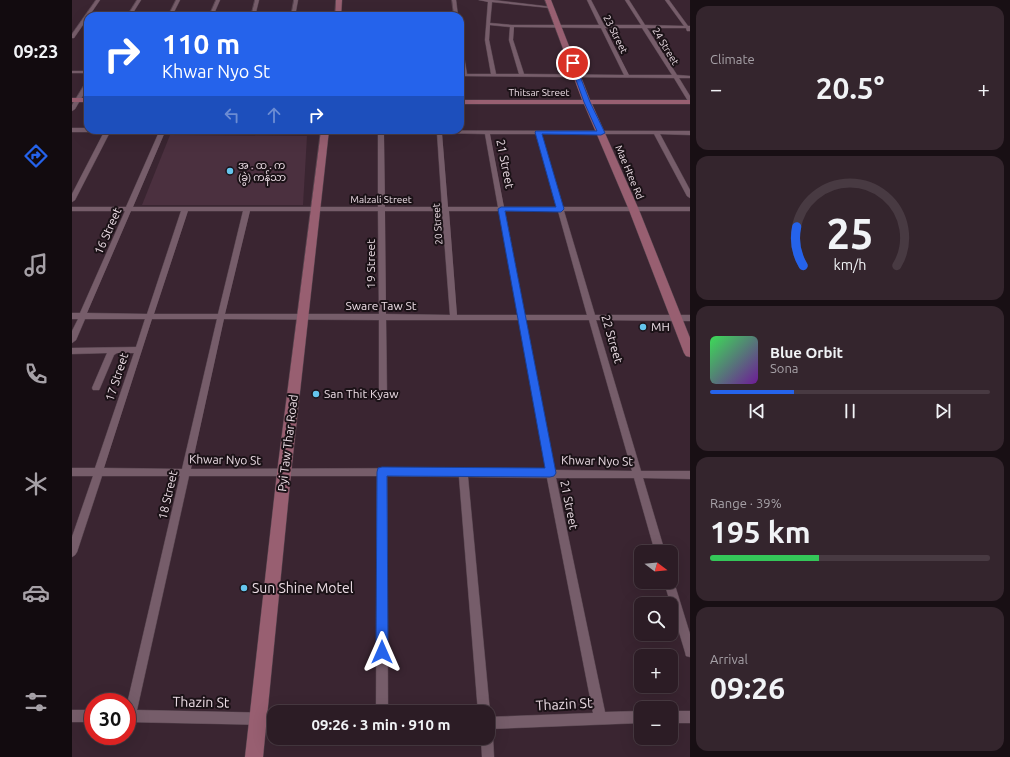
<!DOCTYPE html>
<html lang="en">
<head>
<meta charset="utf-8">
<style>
  body { margin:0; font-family:Ubuntu,"Noto Sans Myanmar",sans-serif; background:#34252d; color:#f1f3f6; height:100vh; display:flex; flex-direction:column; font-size:15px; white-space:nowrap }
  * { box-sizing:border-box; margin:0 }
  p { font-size:13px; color:#a6a1a7 }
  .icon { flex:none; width:22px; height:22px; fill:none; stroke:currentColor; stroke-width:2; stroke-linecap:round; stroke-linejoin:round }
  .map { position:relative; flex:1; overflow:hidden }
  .details { display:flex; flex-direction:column; gap:6px; padding:6px; background:#180f14; width:320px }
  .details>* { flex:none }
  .top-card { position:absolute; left:12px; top:12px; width:380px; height:122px; border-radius:12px; box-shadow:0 4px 16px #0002,0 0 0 1px #483a42; background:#2563eb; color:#fff; overflow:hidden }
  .needle { width:26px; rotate:106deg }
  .buttons { position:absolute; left:562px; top:545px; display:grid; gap:8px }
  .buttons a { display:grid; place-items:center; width:44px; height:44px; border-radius:8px; background:#2c1c25; box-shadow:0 4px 16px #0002,0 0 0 1px #483a42; font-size:20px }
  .speed { position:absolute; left:12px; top:693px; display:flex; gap:8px; font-size:20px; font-weight:700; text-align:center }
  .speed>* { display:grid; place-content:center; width:52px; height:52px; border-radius:50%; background:#2c1c25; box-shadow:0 4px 16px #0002,0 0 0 1px #483a42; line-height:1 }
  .speed .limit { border:6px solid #d22; background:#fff; color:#111 }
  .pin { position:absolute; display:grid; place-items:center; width:34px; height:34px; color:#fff; margin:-17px; border:2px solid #fff; border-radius:50%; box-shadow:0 1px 4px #0007 }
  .me { position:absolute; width:44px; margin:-22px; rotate:0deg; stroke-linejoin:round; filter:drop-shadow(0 0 3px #0008) }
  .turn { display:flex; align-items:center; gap:14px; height:84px; padding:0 12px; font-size:18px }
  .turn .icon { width:52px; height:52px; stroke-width:2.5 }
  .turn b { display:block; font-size:28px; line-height:34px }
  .lanes { display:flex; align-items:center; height:38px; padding:0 12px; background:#0003; justify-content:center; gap:20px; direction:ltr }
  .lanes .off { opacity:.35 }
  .big { font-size:30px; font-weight:700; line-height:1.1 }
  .details .tile { flex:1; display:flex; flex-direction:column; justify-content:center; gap:6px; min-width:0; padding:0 14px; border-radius:12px; background:#34252d }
  .details .dial { align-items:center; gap:0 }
  .dial svg { height:104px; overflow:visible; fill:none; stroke:#483a42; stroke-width:7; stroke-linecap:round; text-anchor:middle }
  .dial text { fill:#f1f3f6; stroke:none }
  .song { display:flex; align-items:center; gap:12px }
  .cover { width:48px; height:48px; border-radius:6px; background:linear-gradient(135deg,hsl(130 70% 55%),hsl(280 70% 35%)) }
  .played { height:4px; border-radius:2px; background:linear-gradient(90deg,#2563eb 30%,#483a42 30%) }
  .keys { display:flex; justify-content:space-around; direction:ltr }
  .heat { display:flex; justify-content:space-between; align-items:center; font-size:22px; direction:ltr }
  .charge { height:6px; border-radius:3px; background:linear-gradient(90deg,#34c759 39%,#483a42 0) }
  .trip { position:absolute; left:195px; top:705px; width:228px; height:40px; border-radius:12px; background:#2c1c25; box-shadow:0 4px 16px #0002,0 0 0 1px #483a42; font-weight:700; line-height:40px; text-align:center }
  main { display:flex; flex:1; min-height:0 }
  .menu { display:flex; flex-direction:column; width:72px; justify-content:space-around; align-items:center; background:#120b0f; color:#a6a1a7 }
  .menu .icon { width:28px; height:28px }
  .menu .on { color:#2563eb }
  .menu b { font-size:18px; color:#f1f3f6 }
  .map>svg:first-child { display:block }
  .built { fill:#4b303f }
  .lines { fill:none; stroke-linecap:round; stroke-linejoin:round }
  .street-casing { stroke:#56444e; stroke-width:1 }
  .secondary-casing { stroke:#56444e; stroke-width:1 }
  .street { fill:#765d6a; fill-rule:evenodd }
  .secondary { fill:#985f71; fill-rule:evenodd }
  .route { fill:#2563eb; stroke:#184099 }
  .poi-dot { fill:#65c5ee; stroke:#1b1217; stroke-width:1.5 }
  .labels { text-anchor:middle; stroke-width:4; stroke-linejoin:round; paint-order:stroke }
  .far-street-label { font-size:10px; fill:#ecdde5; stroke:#1b1217 }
  .far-poi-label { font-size:10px; fill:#ecdde5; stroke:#1b1217; text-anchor:start }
  .street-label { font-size:12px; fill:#ecdde5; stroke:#1b1217 }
  .poi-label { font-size:12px; fill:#ecdde5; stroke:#1b1217; text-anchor:start }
  .near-poi-label { font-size:14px; fill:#ecdde5; stroke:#1b1217; text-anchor:start }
  .near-street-label { font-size:14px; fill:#ecdde5; stroke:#1b1217 }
</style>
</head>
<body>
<main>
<nav class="menu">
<b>09:23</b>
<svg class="icon on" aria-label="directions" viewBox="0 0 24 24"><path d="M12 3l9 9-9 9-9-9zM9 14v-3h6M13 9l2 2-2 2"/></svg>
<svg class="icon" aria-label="music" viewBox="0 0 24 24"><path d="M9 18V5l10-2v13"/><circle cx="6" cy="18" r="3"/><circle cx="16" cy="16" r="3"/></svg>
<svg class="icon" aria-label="phone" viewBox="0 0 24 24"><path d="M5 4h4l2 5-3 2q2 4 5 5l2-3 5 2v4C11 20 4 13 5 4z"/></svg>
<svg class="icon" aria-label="climate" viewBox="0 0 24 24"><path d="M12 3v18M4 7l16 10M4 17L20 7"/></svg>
<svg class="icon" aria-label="car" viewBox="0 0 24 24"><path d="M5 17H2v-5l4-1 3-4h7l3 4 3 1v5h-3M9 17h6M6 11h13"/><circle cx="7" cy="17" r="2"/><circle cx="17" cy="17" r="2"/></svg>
<svg class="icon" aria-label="filters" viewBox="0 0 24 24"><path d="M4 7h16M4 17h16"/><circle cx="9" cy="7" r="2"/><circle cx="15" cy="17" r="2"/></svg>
</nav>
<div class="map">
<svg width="618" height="757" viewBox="0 0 618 757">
  <rect width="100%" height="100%" fill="#3a2531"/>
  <path class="built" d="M 98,135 L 235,136 L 231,205 L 70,205 Z"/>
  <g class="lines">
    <defs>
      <path id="street" d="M 24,0 L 28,0 L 2,38 L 0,38 L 0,34 Z
        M 65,0 L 69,0 L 59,16 L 55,16 Z
        M 104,0 L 108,0 L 100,16 L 96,16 Z
        M 144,0 L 148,0 L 141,16 L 137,16 Z
        M 183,0 L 187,0 L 183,16 L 179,16 Z
        M 222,0 L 226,0 L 223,16 L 219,16 Z
        M 380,0 L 384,0 L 386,16 L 382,16 Z
        M 407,0 L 421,0 L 480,7 L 478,8 L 420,2 L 418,23 L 440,25 L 527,25 L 515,0 L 519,0 L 532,25 L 569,25 L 553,0 L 557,0 L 573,25 L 612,26 L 593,0 L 597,0 L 616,26 L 618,26 L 618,31 L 615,31 L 614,28 L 575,28 L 605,75 L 618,76 L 618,78 L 607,78 L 618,96 L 618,102 L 616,101 L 602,78 L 388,76 L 388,74 L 390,74 L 388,59 L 388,44 L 390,45 L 395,74 L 419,74 L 413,40 L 416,2 ZM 418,25 L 438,27 L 437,40 L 447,74 L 424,74 L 417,40 ZM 442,27 L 529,28 L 552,75 L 452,74 L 441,40 ZM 533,28 L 570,28 L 600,75 L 557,75 Z
        M 267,14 L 276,15 L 276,16 L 266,16 L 266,14 Z
        M 0,71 L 16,71 L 16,73 L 0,73 Z
        M 14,82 L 16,82 L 16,87 L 3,109 L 0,111 L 0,105 Z
        M 0,128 L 16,128 L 16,130 L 618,131 L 618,135 L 588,134 L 618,190 L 618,198 L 615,196 L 582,134 L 469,134 L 491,207 L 618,207 L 618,211 L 492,211 L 523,315 L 618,315 L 618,321 L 524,320 L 569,471 L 618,471 L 618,479 L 571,478 L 593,552 L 583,552 L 562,478 L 484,478 L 533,712 L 569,711 L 569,723 L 416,729 L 416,717 L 521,713 L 475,478 L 396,477 L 418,712 L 416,716 L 416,712 L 406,712 L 387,477 L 315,476 L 316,712 L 304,712 L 305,476 L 117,476 L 65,710 L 202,713 L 202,725 L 55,722 L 55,704 L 108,476 L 30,476 L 5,552 L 3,555 L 0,557 L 0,537 L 21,476 L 0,476 L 0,468 L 23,468 L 62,353 L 45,353 L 42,355 L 28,388 L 27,390 L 21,390 L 20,388 L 35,353 L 0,354 L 0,348 L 64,347 L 73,319 L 13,319 L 4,340 L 0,343 L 0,331 L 6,319 L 0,319 L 0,313 L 8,313 L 53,211 L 0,211 L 0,207 L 54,207 L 87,132 L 38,132 L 3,200 L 0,202 L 0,194 L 32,132 L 0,132 ZM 93,132 L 306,133 L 306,207 L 61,207 ZM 312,133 L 365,133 L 370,207 L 313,207 ZM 370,133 L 413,134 L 426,207 L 376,207 ZM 418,134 L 464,134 L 485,207 L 432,207 ZM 59,211 L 109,211 L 75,314 L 15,313 ZM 116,211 L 171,211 L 146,314 L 82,314 ZM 178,211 L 306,211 L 307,314 L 153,314 ZM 313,211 L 370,211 L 378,315 L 314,314 ZM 377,211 L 427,211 L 446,315 L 385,315 ZM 433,211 L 486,211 L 515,315 L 453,315 ZM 80,319 L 145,319 L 110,469 L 32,468 ZM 152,319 L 307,320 L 307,397 L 308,399 L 314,399 L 315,397 L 314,320 L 447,320 L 474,470 L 391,468 L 119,469 ZM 454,320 L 517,320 L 560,471 L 483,470 Z
        M 599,578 L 602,582 L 618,634 L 618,657 L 614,656 L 613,652 L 592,582 L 599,582 Z
        M 0,710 L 21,710 L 21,722 L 0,722 Z
        M 599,711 L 618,711 L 618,723 L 599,723 Z
        M 416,733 L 419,734 L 421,738 L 422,757 L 410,757 L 409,738 L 416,738 Z"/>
      <path id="secondary" d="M 264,0 L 270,0 L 269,16 L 263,16 Z
        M 473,0 L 479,0 L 518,100 L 618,100 L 618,104 L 520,104 L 567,210 L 618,338 L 618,357 L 614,356 L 612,353 L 557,210 L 512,104 L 388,104 L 388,100 L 510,100 Z
        M 0,98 L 16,98 L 16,102 L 0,102 Z
        M 249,130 L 257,130 L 219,473 L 191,757 L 173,757 L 205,473 Z"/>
    </defs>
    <use href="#street" class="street-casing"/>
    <use href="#secondary" class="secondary-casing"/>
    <use href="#street" class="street"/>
    <use href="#secondary" class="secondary"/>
  </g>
  <path class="route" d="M 501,61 L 503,63 L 518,102 L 533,133 L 529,135 L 470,134 L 492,209 L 489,212 L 433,211 L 484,473 L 482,476 L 478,477 L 315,476 L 316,652 L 314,656 L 310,658 L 306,656 L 304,652 L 305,472 L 306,468 L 310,467 L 473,468 L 426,209 L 429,207 L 484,207 L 463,132 L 464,131 L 525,131 L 512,102 L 498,63 Z"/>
  <g class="poi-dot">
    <circle cx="158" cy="171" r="4"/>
    <circle cx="571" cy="327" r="4"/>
    <circle cx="244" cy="394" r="4"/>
    <circle cx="172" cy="588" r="4"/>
  </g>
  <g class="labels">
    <g class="far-street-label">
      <text transform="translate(544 34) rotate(63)" y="4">23 Street</text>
      <text transform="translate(594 46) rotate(59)" y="4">24 Street</text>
      <text x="467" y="96">Thitsar Street</text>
      <text transform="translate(558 172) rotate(67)" y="4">Mae Htee Rd</text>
      <text x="309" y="203">Malzali Street</text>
      <text transform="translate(365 224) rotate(-94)" y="4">20 Street</text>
    </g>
    <g class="far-poi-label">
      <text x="166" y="169">အ . ထ . က<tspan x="166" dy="12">(ခွဲ) ကန်သာ</tspan></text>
    </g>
    <g class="street-label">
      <text transform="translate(433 164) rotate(79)" y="4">21 Street</text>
      <text transform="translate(36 231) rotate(-66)" y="4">16 Street</text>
      <text transform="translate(299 264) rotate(-90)" y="4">19 Street</text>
      <text x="309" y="310">Sware Taw St</text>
      <text transform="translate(540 339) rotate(74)" y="4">22 Street</text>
      <text transform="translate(45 377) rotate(-72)" y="4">17 Street</text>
      <text transform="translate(216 443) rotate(-83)" y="4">Pyi Taw Thar Road</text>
      <text transform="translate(153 460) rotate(1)" y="4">Khwar Nyo St</text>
      <text transform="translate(525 461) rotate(1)" y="4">Khwar Nyo St</text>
      <text transform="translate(96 495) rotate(-77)" y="4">18 Street</text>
      <text transform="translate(497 505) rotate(79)" y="4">21 Street</text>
    </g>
    <g class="poi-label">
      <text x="579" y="331">MH</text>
      <text x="252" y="398">San Thit Kyaw</text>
    </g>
    <g class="near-poi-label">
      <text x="180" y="593">Sun Shine Motel</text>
    </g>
    <g class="near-street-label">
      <text transform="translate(129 702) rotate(1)" y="5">Thazin St</text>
      <text transform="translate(492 704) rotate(-3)" y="5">Thazin St</text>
    </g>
  </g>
</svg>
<div class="buttons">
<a><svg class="needle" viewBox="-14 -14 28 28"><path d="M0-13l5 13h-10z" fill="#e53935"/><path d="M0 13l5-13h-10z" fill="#a6a1a7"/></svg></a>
<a><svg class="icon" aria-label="search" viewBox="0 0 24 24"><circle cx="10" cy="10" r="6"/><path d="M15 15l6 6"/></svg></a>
<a>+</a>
<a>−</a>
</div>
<div class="speed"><div class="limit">30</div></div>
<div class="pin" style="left:501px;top:63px;background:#d93025"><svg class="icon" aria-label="arrive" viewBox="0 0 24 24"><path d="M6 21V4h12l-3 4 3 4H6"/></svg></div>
<svg class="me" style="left:310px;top:652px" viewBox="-20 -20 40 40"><path d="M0-17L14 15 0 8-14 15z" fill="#2563eb" stroke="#fff" stroke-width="4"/></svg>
<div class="trip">09:26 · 3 min · 910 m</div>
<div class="top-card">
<div class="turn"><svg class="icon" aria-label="right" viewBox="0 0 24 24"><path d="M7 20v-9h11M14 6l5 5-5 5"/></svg><div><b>110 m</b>Khwar Nyo St</div></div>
<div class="lanes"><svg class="icon off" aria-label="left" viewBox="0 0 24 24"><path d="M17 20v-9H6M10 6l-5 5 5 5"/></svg><svg class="icon off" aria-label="ahead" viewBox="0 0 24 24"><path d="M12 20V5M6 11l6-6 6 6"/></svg><svg class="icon" aria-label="right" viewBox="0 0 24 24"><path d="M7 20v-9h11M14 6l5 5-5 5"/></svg></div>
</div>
</div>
<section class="details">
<div class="tile"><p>Climate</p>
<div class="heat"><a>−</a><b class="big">20.5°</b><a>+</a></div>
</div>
<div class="tile dial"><svg viewBox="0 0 100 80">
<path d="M14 69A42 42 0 1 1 86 69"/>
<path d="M14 69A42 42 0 0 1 9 39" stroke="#2563eb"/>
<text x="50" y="56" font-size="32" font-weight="700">25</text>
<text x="50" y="72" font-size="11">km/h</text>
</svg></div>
<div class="tile">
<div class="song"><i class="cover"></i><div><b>Blue Orbit</b><p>Sona</p></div></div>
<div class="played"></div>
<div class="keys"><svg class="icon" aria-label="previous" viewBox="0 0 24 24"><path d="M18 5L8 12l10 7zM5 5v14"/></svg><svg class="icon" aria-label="pause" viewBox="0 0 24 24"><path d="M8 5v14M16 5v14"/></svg><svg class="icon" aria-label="next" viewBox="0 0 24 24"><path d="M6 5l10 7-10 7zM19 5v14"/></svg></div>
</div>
<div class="tile"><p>Range · 39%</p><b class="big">195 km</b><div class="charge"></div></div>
<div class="tile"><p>Arrival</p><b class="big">09:26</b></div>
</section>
</main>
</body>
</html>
